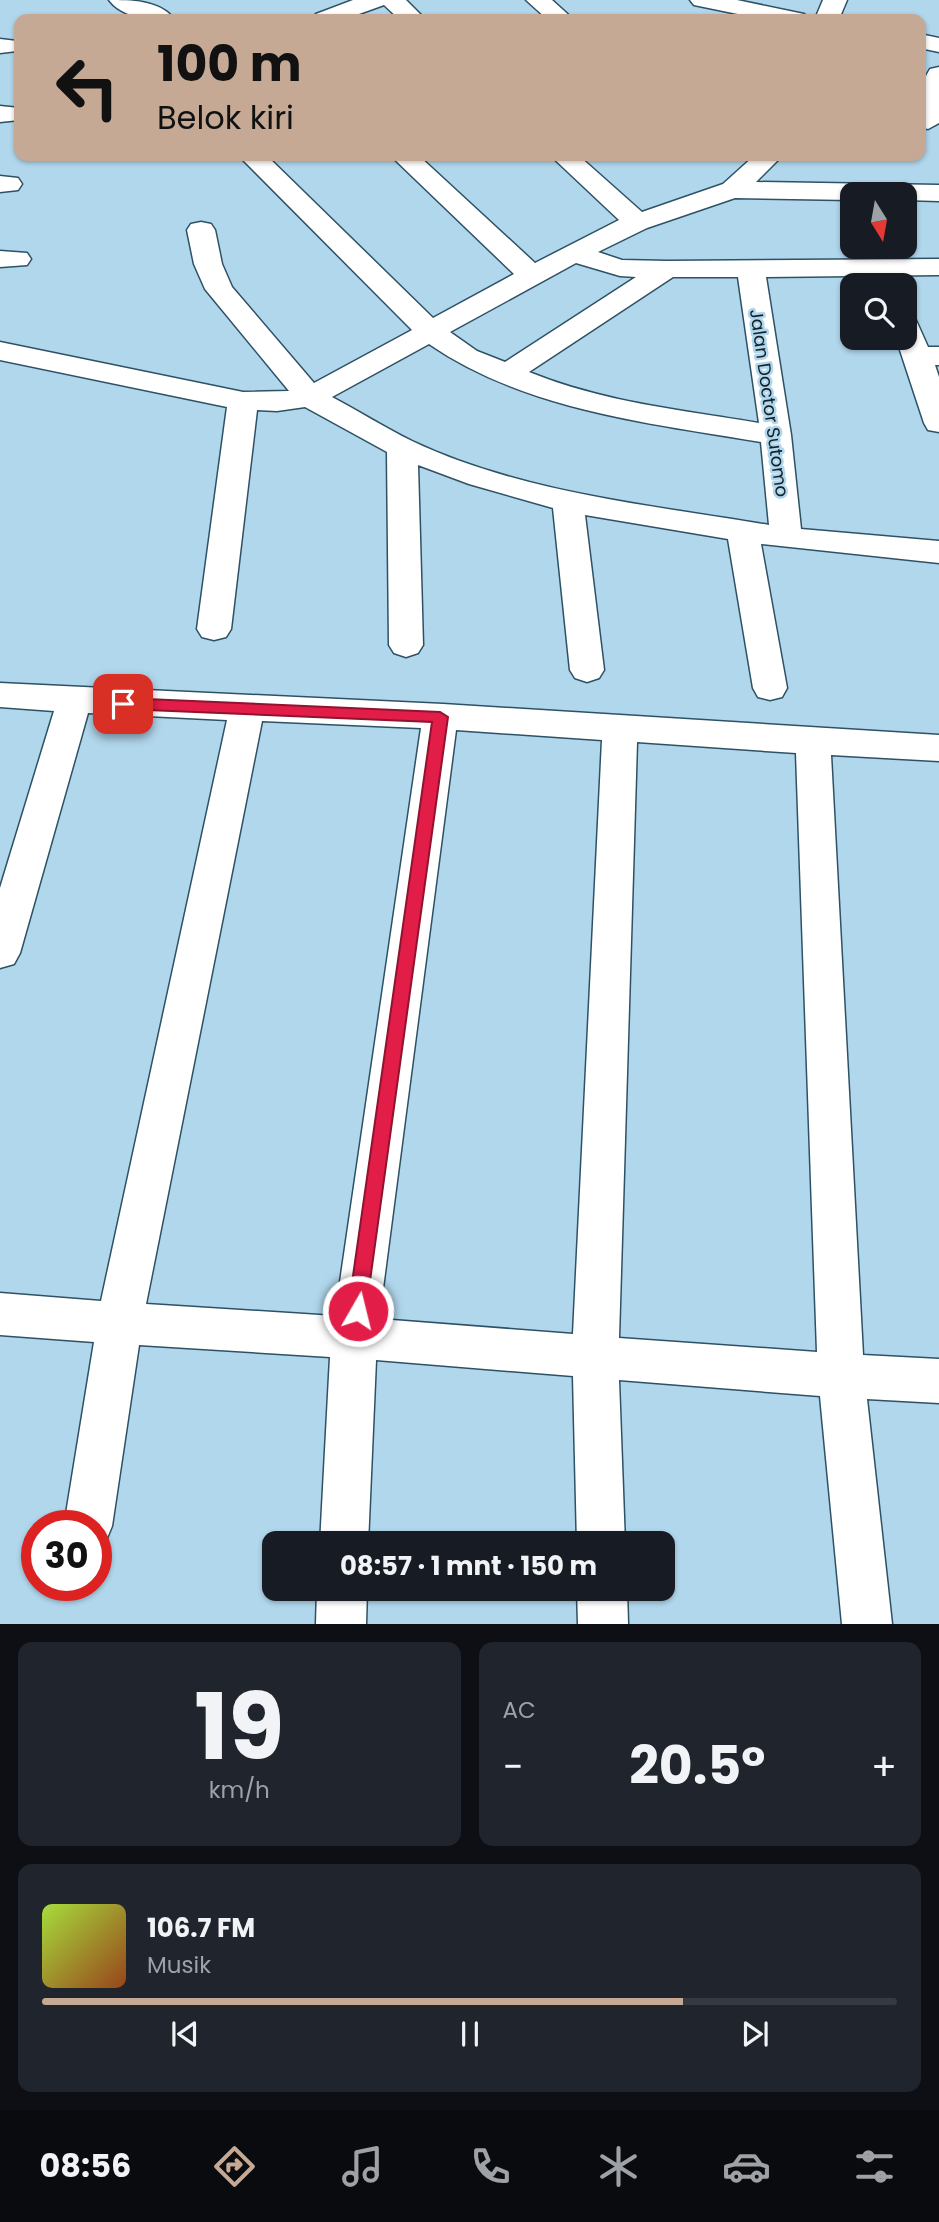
<!DOCTYPE html>
<html lang="id">
<head>
<meta charset="utf-8">
<style>
  body { margin:0; font-family:Poppins,sans-serif; background:#20242c; color:#f1f3f6; height:100vh; display:flex; flex-direction:column; font-size:26px; white-space:nowrap }
  * { box-sizing:border-box; margin:0 }
  p { font-size:23px; color:#9ea1a6 }
  .icon { flex:none; width:38px; height:38px; fill:none; stroke:currentColor; stroke-width:2; stroke-linecap:round; stroke-linejoin:round }
  .map { position:relative; height:1624px; overflow:hidden }
  .panel { display:flex; flex-direction:column; gap:18px; padding:18px; background:#0d0f14; flex:1 }
  .panel>* { flex:none }
  .hud { position:absolute; left:14px; top:14px; width:912px; height:147px; border-radius:14px; box-shadow:0 2px 5px #0004; background:#c5a994; color:#111; overflow:hidden }
  .needle { width:46px; rotate:169deg }
  .buttons { position:absolute; left:840px; top:182px; display:grid; gap:14px }
  .buttons a { display:grid; place-items:center; width:77px; height:77px; border-radius:14px; background:#171b24; box-shadow:0 2px 5px #0004; font-size:35px }
  .speed { position:absolute; left:21px; top:1510px; display:flex; gap:14px; font-size:35px; font-weight:700; text-align:center }
  .speed>* { display:grid; place-content:center; width:91px; height:91px; border-radius:50%; background:#171b24; box-shadow:0 2px 5px #0004; line-height:1 }
  .speed .limit { border:10px solid #d22; background:#fff; color:#111 }
  .pin { position:absolute; display:grid; place-items:center; width:60px; height:60px; color:#fff; margin:-30px; border-radius:14px; box-shadow:0 4px 10px #0006 }
  .me { position:absolute; width:77px; margin:-38px; rotate:8deg; stroke-linejoin:round; filter:drop-shadow(0 0 5px #0008) }
  .turn { display:flex; align-items:center; gap:24px; height:147px; padding:0 28px; font-size:32px }
  .turn .icon { width:91px; height:91px; stroke-width:2.5 }
  .turn b { display:block; font-size:49px; line-height:60px }
  .big { font-size:52px; font-weight:700; line-height:1.1 }
  .panel .tile { flex:1; display:flex; flex-direction:column; justify-content:center; gap:10px; min-width:0; padding:0 24px; border-radius:14px; background:#20242c }
  .panel .dial { align-items:center; gap:0 }
  .dial b { font-size:91px; line-height:1 }
  .song { display:flex; align-items:center; gap:21px }
  .cover { width:84px; height:84px; border-radius:10px; background:linear-gradient(135deg,hsl(80 70% 55%),hsl(20 70% 35%)) }
  .played { height:7px; border-radius:4px; background:linear-gradient(90deg,#c5a994 75%,#363941 75%) }
  .keys { display:flex; justify-content:space-around; direction:ltr }
  .heat { display:flex; justify-content:space-between; align-items:center; font-size:38px; direction:ltr }
  .panel .tiles { flex:1; display:grid; gap:18px; grid-template-columns:1fr 1fr }
  .tile:last-child { grid-column:span 2 }
  .trip { position:absolute; left:262px; top:1531px; width:413px; height:70px; border-radius:14px; background:#171b24; box-shadow:0 2px 5px #0004; font-weight:700; line-height:70px; text-align:center }
  .tabs { display:flex; height:112px; justify-content:space-around; align-items:center; background:#090b0e; color:#9ea1a6 }
  .tabs .icon { width:49px; height:49px }
  .tabs .active { color:#c5a994 }
  .tabs b { font-size:32px; color:#f1f3f6 }
  .map>svg:first-child { display:block }
  .lines { fill:none; stroke-linecap:round; stroke-linejoin:round }
  .street-casing { stroke:#2e5164; stroke-width:3 }
  .street { fill:#fff; fill-rule:evenodd }
  .route { fill:#e11d48; stroke:#92132f; stroke-width:2 }
  .labels { text-anchor:middle; stroke-width:5; stroke-linejoin:round; paint-order:stroke }
  .street-label { font-size:18px; fill:#13222a; stroke:#b1d7ed }
</style>
</head>
<body>
<div class="map">
<svg width="939" height="1624" viewBox="0 0 939 1624">
  <rect width="100%" height="100%" fill="#b1d7ed"/>
  <g class="lines">
    <defs>
      <path id="street" d="M 109,0 C 130,0 160,0 174,19 C 153,20 123,19 109,0 Z
        M 353,0 L 406,0 L 425,19 L 399,19 L 384,5 L 345,19 L 312,19 L 316,14 Z
        M 526,0 L 552,0 L 573,19 L 547,19 Z
        M 690,0 L 737,0 L 804,14 L 808,19 L 762,19 L 694,5 Z
        M 823,0 L 847,0 L 839,19 L 815,19 Z
        M 920,34 L 939,38 L 939,52 L 920,48 Z
        M 0,39 L 17,41 L 19,47 L 17,51 L 0,53 Z
        M 939,67 L 939,123 L 928,129 L 920,127 C 920,108 919,85 930,69 Z
        M 0,106 L 19,108 L 19,120 L 0,122 Z
        M 239,156 L 267,156 L 433,318 L 514,274 L 391,156 L 419,156 L 535,263 L 619,220 L 551,156 L 579,156 L 642,212 L 723,184 L 754,156 L 782,156 L 756,182 L 939,185 L 939,201 L 905,200 L 905,194 L 852,194 L 852,200 L 735,198 L 647,228 L 598,252 L 622,260 L 667,261 L 939,259 L 939,275 L 766,277 L 791,435 L 801,529 L 939,541 L 939,563 L 761,544 L 787,688 L 782,697 L 770,700 L 758,697 L 753,688 L 728,539 L 585,515 L 604,670 L 599,678 L 587,682 L 575,678 L 570,670 L 553,508 L 469,484 L 418,465 L 423,645 L 418,653 L 406,657 L 394,653 L 389,645 L 387,452 L 305,407 L 277,411 L 257,410 L 231,629 L 226,637 L 214,640 L 202,637 L 197,629 L 227,407 L 0,360 L 0,342 L 243,392 L 289,391 L 205,289 L 194,264 L 187,230 L 191,224 L 201,222 L 211,224 L 215,230 L 222,264 L 232,287 L 314,383 L 412,330 ZM 576,263 L 620,276 L 636,277 L 505,362 L 477,351 L 450,332 ZM 673,277 L 738,277 L 759,423 C 682,410 602,402 529,372 ZM 429,344 C 525,410 648,423 761,442 L 769,525 C 650,505 522,493 412,441 C 385,428 359,411 332,397 Z
        M 0,176 L 18,178 L 22,184 L 18,190 L 0,192 Z
        M 0,251 L 27,253 L 31,259 L 27,265 L 0,267 Z
        M 905,315 L 915,318 L 928,347 L 939,347 L 939,365 L 935,365 L 939,377 L 939,432 L 928,430 L 924,423 L 896,338 L 905,338 Z
        M 0,683 L 443,704 L 939,735 L 939,761 L 831,755 L 863,1355 L 939,1359 L 939,1403 L 867,1399 L 892,1624 L 842,1624 L 820,1396 L 619,1380 L 625,1544 L 577,1544 L 573,1376 L 376,1360 L 368,1544 L 320,1544 L 330,1357 L 139,1345 L 112,1526 L 105,1543 L 96,1547 L 96,1526 L 64,1526 L 94,1342 L 0,1335 L 0,1293 L 101,1301 L 227,720 L 88,713 L 20,953 L 14,964 L 0,968 L 0,888 L 54,711 L 0,707 ZM 262,721 L 421,728 L 335,1316 L 146,1304 ZM 456,730 L 602,740 L 573,1334 L 379,1319 ZM 637,742 L 796,753 L 817,1352 L 619,1338 Z
        M 317,1589 L 367,1589 L 366,1624 L 316,1624 Z
        M 577,1589 L 627,1589 L 628,1624 L 578,1624 Z"/>
    </defs>
    <use href="#street" class="street-casing"/>
    <use href="#street" class="street"/>
  </g>
  <path class="route" d="M 123,698 L 440,712 L 448,717 L 365,1317 L 358,1319 L 351,1317 L 348,1311 L 432,722 L 123,709 L 116,704 Z"/>
  <g class="labels">
    <g class="street-label">
      <text transform="translate(769 403) rotate(82)" y="6">Jalan Doctor Sutomo</text>
    </g>
  </g>
</svg>
<div class="buttons">
<a><svg class="needle" viewBox="-14 -14 28 28"><path d="M0-13l5 13h-10z" fill="#e53935"/><path d="M0 13l5-13h-10z" fill="#9ea1a6"/></svg></a>
<a><svg class="icon" aria-label="search" viewBox="0 0 24 24"><circle cx="10" cy="10" r="6"/><path d="M15 15l6 6"/></svg></a>
</div>
<div class="speed"><div class="limit">30</div></div>
<div class="pin" style="left:123px;top:704px;background:#d93025"><svg class="icon" aria-label="arrive" viewBox="0 0 24 24"><path d="M6 21V4h12l-3 4 3 4H6"/></svg></div>
<svg class="me" style="left:358px;top:1311px" viewBox="-20 -20 40 40"><circle r="17" fill="#e11d48" stroke="#fff" stroke-width="3"/><path d="M0-11L8 9 0 5-8 9z" fill="#fff"/></svg>
<div class="trip">08:57 · 1 mnt · 150 m</div>
<div class="hud">
<div class="turn"><svg class="icon" aria-label="left" viewBox="0 0 24 24"><path d="M17 20v-9H6M10 6l-5 5 5 5"/></svg><div><b>100 m</b>Belok kiri</div></div>
</div>
</div>
<section class="panel">
<div class="tiles">
<div class="tile dial"><b>19</b><p>km/h</p></div>
<div class="tile"><p>AC</p>
<div class="heat"><a>−</a><b class="big">20.5°</b><a>+</a></div>
</div>
<div class="tile">
<div class="song"><i class="cover"></i><div><b>106.7 FM</b><p>Musik</p></div></div>
<div class="played"></div>
<div class="keys"><svg class="icon" aria-label="previous" viewBox="0 0 24 24"><path d="M18 5L8 12l10 7zM5 5v14"/></svg><svg class="icon" aria-label="pause" viewBox="0 0 24 24"><path d="M8 5v14M16 5v14"/></svg><svg class="icon" aria-label="next" viewBox="0 0 24 24"><path d="M6 5l10 7-10 7zM19 5v14"/></svg></div>
</div>
</div>
</section>
<nav class="tabs">
<b>08:56</b>
<svg class="icon active" aria-label="directions" viewBox="0 0 24 24"><path d="M12 3l9 9-9 9-9-9zM9 14v-3h6M13 9l2 2-2 2"/></svg>
<svg class="icon" aria-label="music" viewBox="0 0 24 24"><path d="M9 18V5l10-2v13"/><circle cx="6" cy="18" r="3"/><circle cx="16" cy="16" r="3"/></svg>
<svg class="icon" aria-label="phone" viewBox="0 0 24 24"><path d="M5 4h4l2 5-3 2q2 4 5 5l2-3 5 2v4C11 20 4 13 5 4z"/></svg>
<svg class="icon" aria-label="climate" viewBox="0 0 24 24"><path d="M12 3v18M4 7l16 10M4 17L20 7"/></svg>
<svg class="icon" aria-label="car" viewBox="0 0 24 24"><path d="M5 17H2v-5l4-1 3-4h7l3 4 3 1v5h-3M9 17h6M6 11h13"/><circle cx="7" cy="17" r="2"/><circle cx="17" cy="17" r="2"/></svg>
<svg class="icon" aria-label="filters" viewBox="0 0 24 24"><path d="M4 7h16M4 17h16"/><circle cx="9" cy="7" r="2"/><circle cx="15" cy="17" r="2"/></svg>
</nav>
</body>
</html>
